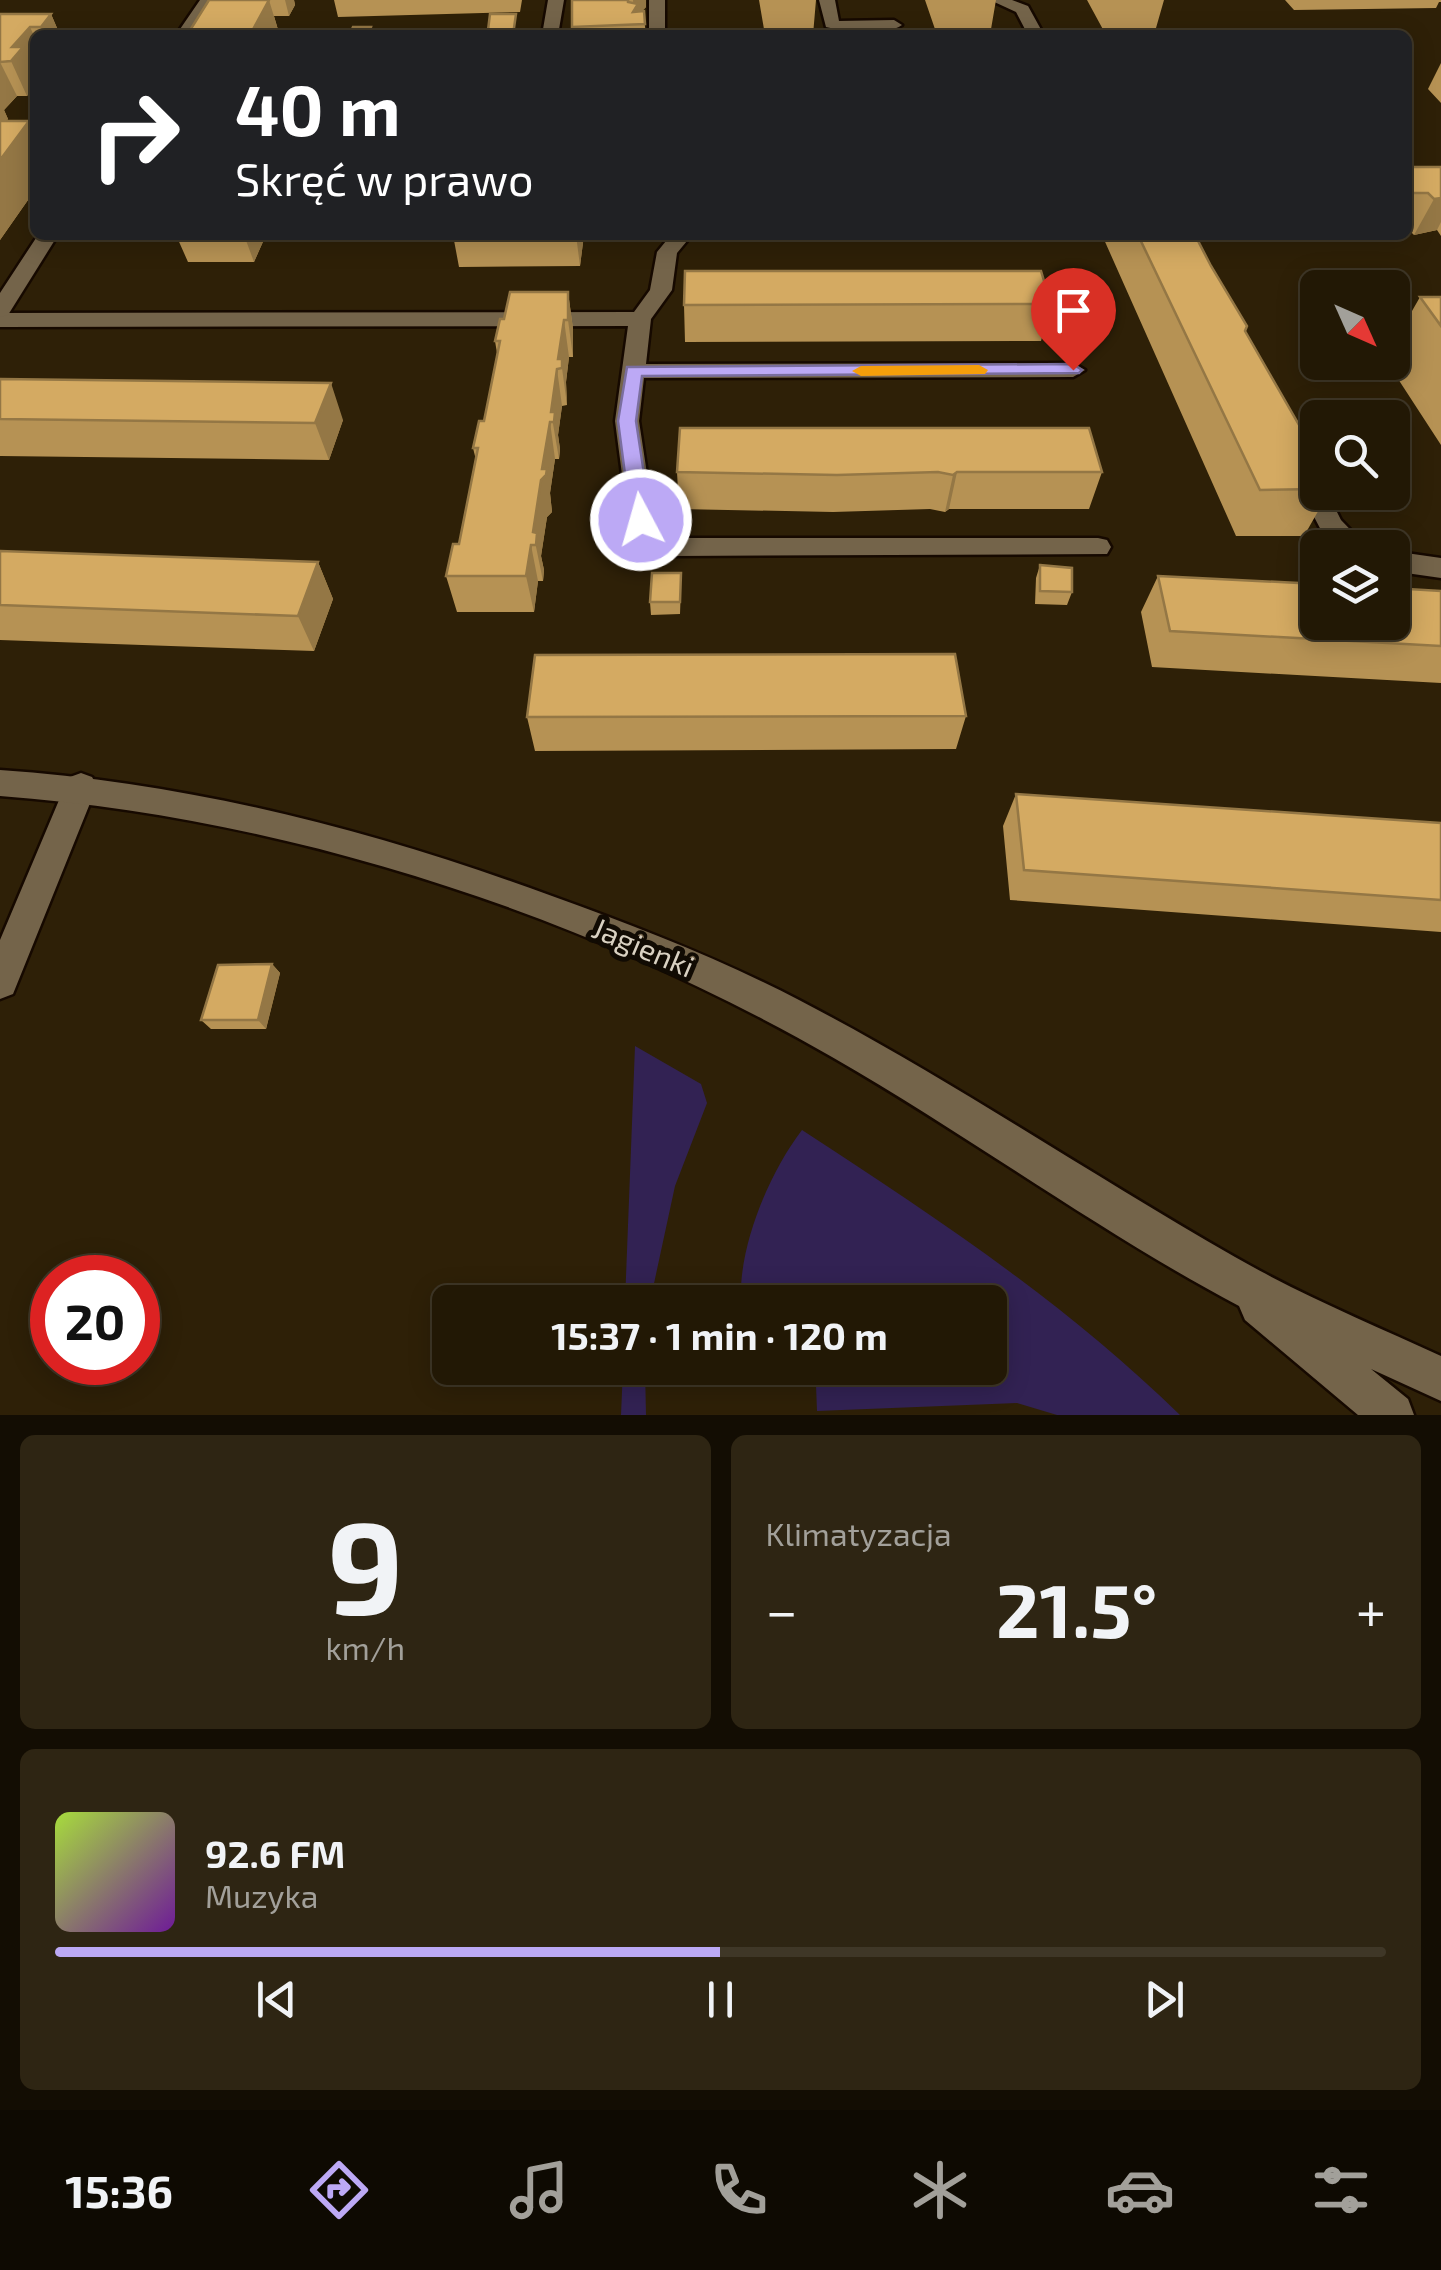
<!DOCTYPE html>
<html lang="pl">
<head>
<meta charset="utf-8">
<style>
  body { margin:0; font-family:"Exo 2",sans-serif; background:#2e2513; color:#f1f3f6; height:100vh; display:flex; flex-direction:column; font-size:38px; white-space:nowrap }
  * { box-sizing:border-box; margin:0 }
  p { font-size:32px; color:#a2a09a }
  .icon { flex:none; width:55px; height:55px; fill:none; stroke:currentColor; stroke-width:2; stroke-linecap:round; stroke-linejoin:round }
  .map { position:relative; height:1415px; overflow:hidden }
  .sheet { display:flex; flex-direction:column; gap:20px; padding:20px; background:#130d03; flex:1 }
  .sheet>* { flex:none }
  .banner { position:absolute; left:30px; top:30px; width:1382px; height:210px; border-radius:15px; box-shadow:0 5px 25px #0003,0 0 0 2px #3f3727; background:#202124; color:#fff; overflow:hidden }
  .needle { width:65px; rotate:135deg }
  .tools { position:absolute; left:1300px; top:270px; display:grid; gap:20px }
  .tools a { display:grid; place-items:center; width:110px; height:110px; border-radius:15px; background:#221805; box-shadow:0 5px 25px #0003,0 0 0 2px #3f3727; font-size:50px }
  .speed { position:absolute; left:30px; top:1255px; display:flex; gap:20px; font-size:50px; font-weight:700; text-align:center }
  .speed>* { display:grid; place-content:center; width:130px; height:130px; border-radius:50%; background:#221805; box-shadow:0 5px 25px #0003,0 0 0 2px #3f3727; line-height:1 }
  .speed .limit { border:15px solid #d22; background:#fff; color:#111 }
  .pin { position:absolute; display:grid; place-items:center; width:85px; height:85px; color:#fff; margin:-102px -42px; border-radius:50% 50% 50% 0; rotate:-45deg; box-shadow:0 0 10px #0007 }
  .pin .icon { rotate:45deg }
  .me { position:absolute; width:110px; margin:-55px; rotate:354deg; stroke-linejoin:round; filter:drop-shadow(0 0 8px #0008) }
  .turn { display:flex; align-items:center; gap:35px; height:210px; padding:0 40px; font-size:45px }
  .turn .icon { width:130px; height:130px; stroke-width:2.5 }
  .turn b { display:block; font-size:70px; line-height:85px }
  .big { font-size:75px; font-weight:700; line-height:1.1 }
  .sheet .tile { flex:1; display:flex; flex-direction:column; justify-content:center; gap:15px; min-width:0; padding:0 35px; border-radius:15px; background:#2e2513 }
  .sheet .dial { align-items:center; gap:0 }
  .dial b { font-size:130px; line-height:1 }
  .song { display:flex; align-items:center; gap:30px }
  .cover { width:120px; height:120px; border-radius:15px; background:linear-gradient(135deg,hsl(80 70% 55%),hsl(280 70% 35%)) }
  .played { height:10px; border-radius:5px; background:linear-gradient(90deg,#bca9f5 50%,#3f3727 50%) }
  .keys { display:flex; justify-content:space-around; direction:ltr }
  .heat { display:flex; justify-content:space-between; align-items:center; font-size:55px; direction:ltr }
  .sheet .tiles { flex:1; display:grid; gap:20px; grid-template-columns:1fr 1fr }
  .tile:last-child { grid-column:span 2 }
  .trip { position:absolute; left:432px; top:1285px; width:575px; height:100px; border-radius:15px; background:#221805; box-shadow:0 5px 25px #0003,0 0 0 2px #3f3727; font-weight:700; line-height:100px; text-align:center }
  .tab-bar { display:flex; height:160px; justify-content:space-around; align-items:center; background:#0e0a02; color:#a2a09a }
  .tab-bar .icon { width:70px; height:70px }
  .tab-bar .on { color:#bca9f5 }
  .tab-bar b { font-size:45px; color:#f1f3f6 }
  .map>svg:first-child { display:block }
  .green { fill:#322253 }
  .lines { fill:none; stroke-linecap:round; stroke-linejoin:round }
  .service-casing { stroke:#160900; stroke-width:5 }
  .minor-casing { stroke:#160900; stroke-width:5 }
  .tertiary-casing { stroke:#160900; stroke-width:5 }
  .service { fill:#74644a; fill-rule:evenodd }
  .minor { fill:#74644a; fill-rule:evenodd }
  .tertiary { fill:#74644a; fill-rule:evenodd }
  .wall { fill:#b69254 }
  .shaded-wall { fill:#947745 }
  .building { fill:#d4aa62; stroke:#947745; stroke-width:2.5 }
  .route { fill:#bca9f5; stroke:#7a6e9f; stroke-width:2.5 }
  .slow { fill:#f59e0b }
  .labels { text-anchor:middle; stroke-width:10; stroke-linejoin:round; paint-order:stroke }
  .street-label { font-size:30px; fill:#d9d1c2; stroke:#110b03 }
</style>
</head>
<body>
<div class="map">
<svg width="1441" height="1415" viewBox="0 0 1441 1415">
  <rect width="100%" height="100%" fill="#2e2007"/>
  <path class="green" d="M 635,1046 L 701,1084 L 707,1103 L 675,1186 L 650,1302 L 625,1302 Z
    M 802,1130 C 937,1218 1064,1302 1180,1415 L 1057,1415 L 1017,1403 L 817,1411 L 816,1385 L 781,1368 L 990,1368 L 990,1302 L 741,1302 C 738,1247 769,1173 802,1130 Z
    M 623,1368 L 645,1368 L 646,1415 L 621,1415 Z"/>
  <g class="lines">
    <defs>
      <path id="service" d="M 548,0 L 564,0 L 558,35 L 542,35 Z
        M 649,0 L 665,0 L 665,35 L 649,35 Z
        M 819,0 L 835,0 L 839,21 L 894,20 L 902,25 C 884,37 847,32 826,27 Z
        M 990,0 L 1012,0 L 1028,6 L 1044,35 L 1028,35 L 1016,12 Z
        M 671,235 L 692,235 L 677,253 L 672,290 L 651,319 L 646,364 L 1073,363 L 1085,370 L 1073,377 L 644,378 L 639,421 L 654,520 L 660,534 L 673,538 L 1098,538 L 1107,540 L 1111,547 L 1107,554 L 673,556 L 640,547 L 628,520 L 615,421 L 628,326 L 0,327 L 0,313 L 634,312 L 650,290 L 657,252 Z
        M 1304,465 L 1313,467 L 1318,475 L 1318,492 L 1327,492 L 1341,520 L 1368,548 L 1338,548 L 1322,532 L 1291,473 Z
        M 1392,551 L 1441,558 L 1441,578 L 1392,571 Z"/>
      <path id="minor" d="M 200,0 L 216,0 L 192,35 L 176,35 Z
        M 38,235 L 58,235 L 8,315 L 0,317 L 0,293 Z
        M 81,773 L 92,777 L 97,786 L 13,994 L 0,999 L 0,940 L 65,786 L 70,777 Z"/>
      <path id="tertiary" d="M 0,770 C 191,783 373,830 552,896 C 636,926 720,959 799,1000 C 949,1078 1088,1173 1235,1257 C 1301,1295 1372,1324 1441,1356 L 1441,1401 L 1371,1369 L 1408,1399 L 1414,1415 L 1358,1415 L 1245,1320 L 1239,1306 C 1099,1232 970,1136 832,1057 C 583,914 287,817 0,796 Z"/>
    </defs>
    <use href="#service" class="service-casing"/>
    <use href="#minor" class="minor-casing"/>
    <use href="#tertiary" class="tertiary-casing"/>
    <use href="#service" class="service"/>
    <use href="#minor" class="minor"/>
    <use href="#tertiary" class="tertiary"/>
  </g>
  <path class="wall" d="M 209,0 L 294,0 L 295,5 L 289,16 L 274,16 L 279,33 L 278,35 L 187,35 Z
    M 334,0 L 522,0 L 520,12 L 338,17 Z
    M 572,0 L 646,0 L 646,7 L 643,10 L 646,35 L 573,35 Z
    M 759,0 L 816,0 L 813,35 L 765,35 Z
    M 925,0 L 996,0 L 990,35 L 937,35 Z
    M 1087,0 L 1164,0 L 1154,35 L 1106,35 Z
    M 1285,0 L 1441,0 L 1441,2 L 1439,2 L 1436,8 L 1294,10 Z
    M 0,14 L 51,14 L 60,35 L 35,35 L 35,86 L 27,96 L 17,96 L 4,110 L 8,119 L 6,121 L 29,121 L 35,133 L 35,190 L 0,240 Z
    M 1441,63 L 1441,103 L 1428,89 Z
    M 1408,167 L 1441,167 L 1441,236 L 1437,230 L 1414,235 L 1408,229 Z
    M 176,235 L 266,235 L 254,262 L 188,262 Z
    M 453,235 L 584,235 L 580,266 L 459,267 Z
    M 1102,235 L 1195,235 L 1245,331 L 1318,458 L 1318,492 L 1329,492 L 1304,536 L 1236,536 Z
    M 568,292 L 573,329 L 573,357 L 569,357 L 566,382 L 567,405 L 562,406 L 558,435 L 560,449 L 559,459 L 555,459 L 550,493 L 552,512 L 547,517 L 541,556 L 544,570 L 543,581 L 538,581 L 534,612 L 457,612 L 446,576 L 459,544 L 476,460 L 473,448 L 484,421 L 497,353 L 495,341 Z
    M 1420,297 L 1441,297 L 1441,445 L 1387,362 L 1392,362 L 1392,346 Z
    M 1051,304 L 1041,341 L 685,342 L 684,305 Z
    M 0,379 L 343,420 L 329,460 L 0,456 Z
    M 677,472 L 1102,472 L 1089,509 L 949,509 L 945,512 L 930,509 L 833,512 L 679,509 Z
    M 0,551 L 318,562 L 333,599 L 314,651 L 0,640 Z
    M 1040,565 L 1072,592 L 1067,605 L 1035,604 L 1036,578 Z
    M 1158,576 L 1441,591 L 1441,683 L 1152,667 L 1141,612 Z
    M 681,585 L 680,614 L 651,615 L 650,602 Z
    M 966,716 L 956,749 L 535,751 L 527,717 Z
    M 1016,794 L 1441,823 L 1441,932 L 1010,900 L 1003,826 Z
    M 272,964 L 280,973 L 266,1029 L 211,1029 L 201,1020 Z"/>
  <path class="shaded-wall" d="M 269,0 L 279,33 L 278,35 L 250,35 Z
    M 285,0 L 294,0 L 295,5 L 289,16 Z
    M 633,0 L 646,0 L 646,7 L 643,10 L 644,24 L 634,11 Z
    M 51,14 L 60,35 L 44,35 L 41,27 Z
    M 30,27 L 35,38 L 35,86 L 27,96 L 11,61 L 12,47 Z
    M 0,62 L 17,96 L 4,110 L 8,119 L 0,129 Z
    M 29,121 L 35,133 L 35,190 L 0,240 L 0,160 Z
    M 1441,198 L 1441,222 L 1437,230 L 1414,235 L 1434,199 Z
    M 244,235 L 266,235 L 254,262 Z
    M 576,235 L 584,235 L 580,266 Z
    M 568,292 L 573,329 L 573,357 L 568,320 Z
    M 564,320 L 569,357 L 566,382 L 567,405 L 562,368 L 558,359 Z
    M 557,369 L 562,406 L 558,435 L 560,449 L 559,459 L 551,412 Z
    M 331,383 L 343,420 L 329,460 L 315,423 Z
    M 550,422 L 555,459 L 550,493 L 552,512 L 547,517 L 541,556 L 544,570 L 543,581 L 533,532 Z
    M 957,472 L 949,509 L 945,512 L 953,475 Z
    M 531,545 L 538,581 L 534,612 L 526,576 Z
    M 318,562 L 333,599 L 314,651 L 298,616 Z
    M 272,964 L 280,973 L 266,1029 L 258,1020 Z"/>
  <path class="building" d="M 209,0 L 269,0 L 250,35 L 187,35 Z
    M 572,0 L 628,0 L 628,2 L 638,4 L 633,12 L 644,11 L 645,24 L 572,27 Z
    M 0,14 L 51,14 L 41,27 L 30,27 L 12,47 L 23,47 L 11,61 L 0,62 Z
    M 490,14 L 516,14 L 513,35 L 502,35 L 501,30 L 488,30 Z
    M 353,27 L 371,27 L 369,33 L 350,34 Z
    M 501,30 L 501,35 L 299,35 Z
    M 0,121 L 29,121 L 0,160 Z
    M 1408,167 L 1441,167 L 1441,198 L 1434,199 L 1428,193 L 1408,193 Z
    M 1138,235 L 1195,235 L 1211,266 L 1247,326 L 1245,331 L 1318,458 L 1318,489 L 1260,490 Z
    M 685,271 L 1041,271 L 1051,304 L 684,305 Z
    M 510,292 L 568,292 L 568,320 L 564,320 L 558,359 L 562,359 L 562,368 L 557,369 L 551,412 L 555,412 L 554,422 L 550,422 L 542,469 L 547,469 L 546,475 L 541,480 L 533,532 L 537,533 L 536,545 L 531,545 L 526,576 L 446,576 L 453,544 L 459,544 L 478,448 L 473,448 L 479,421 L 484,421 L 500,341 L 495,341 L 500,319 L 504,319 Z
    M 1420,297 L 1441,297 L 1441,326 Z
    M 0,379 L 331,383 L 315,423 L 0,419 Z
    M 680,428 L 1089,428 L 1102,472 L 957,472 L 953,475 L 938,472 L 837,475 L 677,472 Z
    M 0,551 L 318,562 L 298,616 L 0,605 Z
    M 1040,565 L 1072,568 L 1072,592 L 1040,591 Z
    M 652,573 L 681,573 L 680,602 L 650,602 Z
    M 1158,576 L 1318,584 L 1318,622 L 1392,622 L 1392,588 L 1441,591 L 1441,646 L 1170,631 Z
    M 955,654 L 966,716 L 527,717 L 535,655 Z
    M 1016,794 L 1441,823 L 1441,900 L 1024,870 Z
    M 272,964 L 258,1020 L 201,1020 L 218,965 Z"/>
  <path class="route" d="M 1073,364 L 1082,370 L 1079,373 L 642,376 L 636,421 L 651,520 L 641,527 L 631,520 L 618,421 L 627,367 Z"/>
  <path class="slow" d="M 979,365 L 988,370 L 985,374 L 861,376 L 852,371 L 861,366 Z"/>
  <g class="labels">
    <g class="street-label">
      <text transform="translate(643 948) rotate(23)" y="10">Jagienki</text>
    </g>
  </g>
</svg>
<div class="tools">
<a><svg class="needle" viewBox="-14 -14 28 28"><path d="M0-13l5 13h-10z" fill="#e53935"/><path d="M0 13l5-13h-10z" fill="#a2a09a"/></svg></a>
<a><svg class="icon" aria-label="search" viewBox="0 0 24 24"><circle cx="10" cy="10" r="6"/><path d="M15 15l6 6"/></svg></a>
<a><svg class="icon" aria-label="layers" viewBox="0 0 24 24"><path d="M12 4l9 5-9 5-9-5zM3 14l9 5 9-5"/></svg></a>
</div>
<div class="speed"><div class="limit">20</div></div>
<div class="pin" style="left:1073px;top:370px;background:#d93025"><svg class="icon" aria-label="arrive" viewBox="0 0 24 24"><path d="M6 21V4h12l-3 4 3 4H6"/></svg></div>
<svg class="me" style="left:641px;top:520px" viewBox="-20 -20 40 40"><circle r="17" fill="#bca9f5" stroke="#fff" stroke-width="3"/><path d="M0-11L8 9 0 5-8 9z" fill="#fff"/></svg>
<div class="trip">15:37 · 1 min · 120 m</div>
<div class="banner">
<div class="turn"><svg class="icon" aria-label="right" viewBox="0 0 24 24"><path d="M7 20v-9h11M14 6l5 5-5 5"/></svg><div><b>40 m</b>Skręć w prawo</div></div>
</div>
</div>
<section class="sheet">
<div class="tiles">
<div class="tile dial"><b>9</b><p>km/h</p></div>
<div class="tile"><p>Klimatyzacja</p>
<div class="heat"><a>−</a><b class="big">21.5°</b><a>+</a></div>
</div>
<div class="tile">
<div class="song"><i class="cover"></i><div><b>92.6 FM</b><p>Muzyka</p></div></div>
<div class="played"></div>
<div class="keys"><svg class="icon" aria-label="previous" viewBox="0 0 24 24"><path d="M18 5L8 12l10 7zM5 5v14"/></svg><svg class="icon" aria-label="pause" viewBox="0 0 24 24"><path d="M8 5v14M16 5v14"/></svg><svg class="icon" aria-label="next" viewBox="0 0 24 24"><path d="M6 5l10 7-10 7zM19 5v14"/></svg></div>
</div>
</div>
</section>
<nav class="tab-bar">
<b>15:36</b>
<svg class="icon on" aria-label="directions" viewBox="0 0 24 24"><path d="M12 3l9 9-9 9-9-9zM9 14v-3h6M13 9l2 2-2 2"/></svg>
<svg class="icon" aria-label="music" viewBox="0 0 24 24"><path d="M9 18V5l10-2v13"/><circle cx="6" cy="18" r="3"/><circle cx="16" cy="16" r="3"/></svg>
<svg class="icon" aria-label="phone" viewBox="0 0 24 24"><path d="M5 4h4l2 5-3 2q2 4 5 5l2-3 5 2v4C11 20 4 13 5 4z"/></svg>
<svg class="icon" aria-label="climate" viewBox="0 0 24 24"><path d="M12 3v18M4 7l16 10M4 17L20 7"/></svg>
<svg class="icon" aria-label="car" viewBox="0 0 24 24"><path d="M5 17H2v-5l4-1 3-4h7l3 4 3 1v5h-3M9 17h6M6 11h13"/><circle cx="7" cy="17" r="2"/><circle cx="17" cy="17" r="2"/></svg>
<svg class="icon" aria-label="filters" viewBox="0 0 24 24"><path d="M4 7h16M4 17h16"/><circle cx="9" cy="7" r="2"/><circle cx="15" cy="17" r="2"/></svg>
</nav>
</body>
</html>
